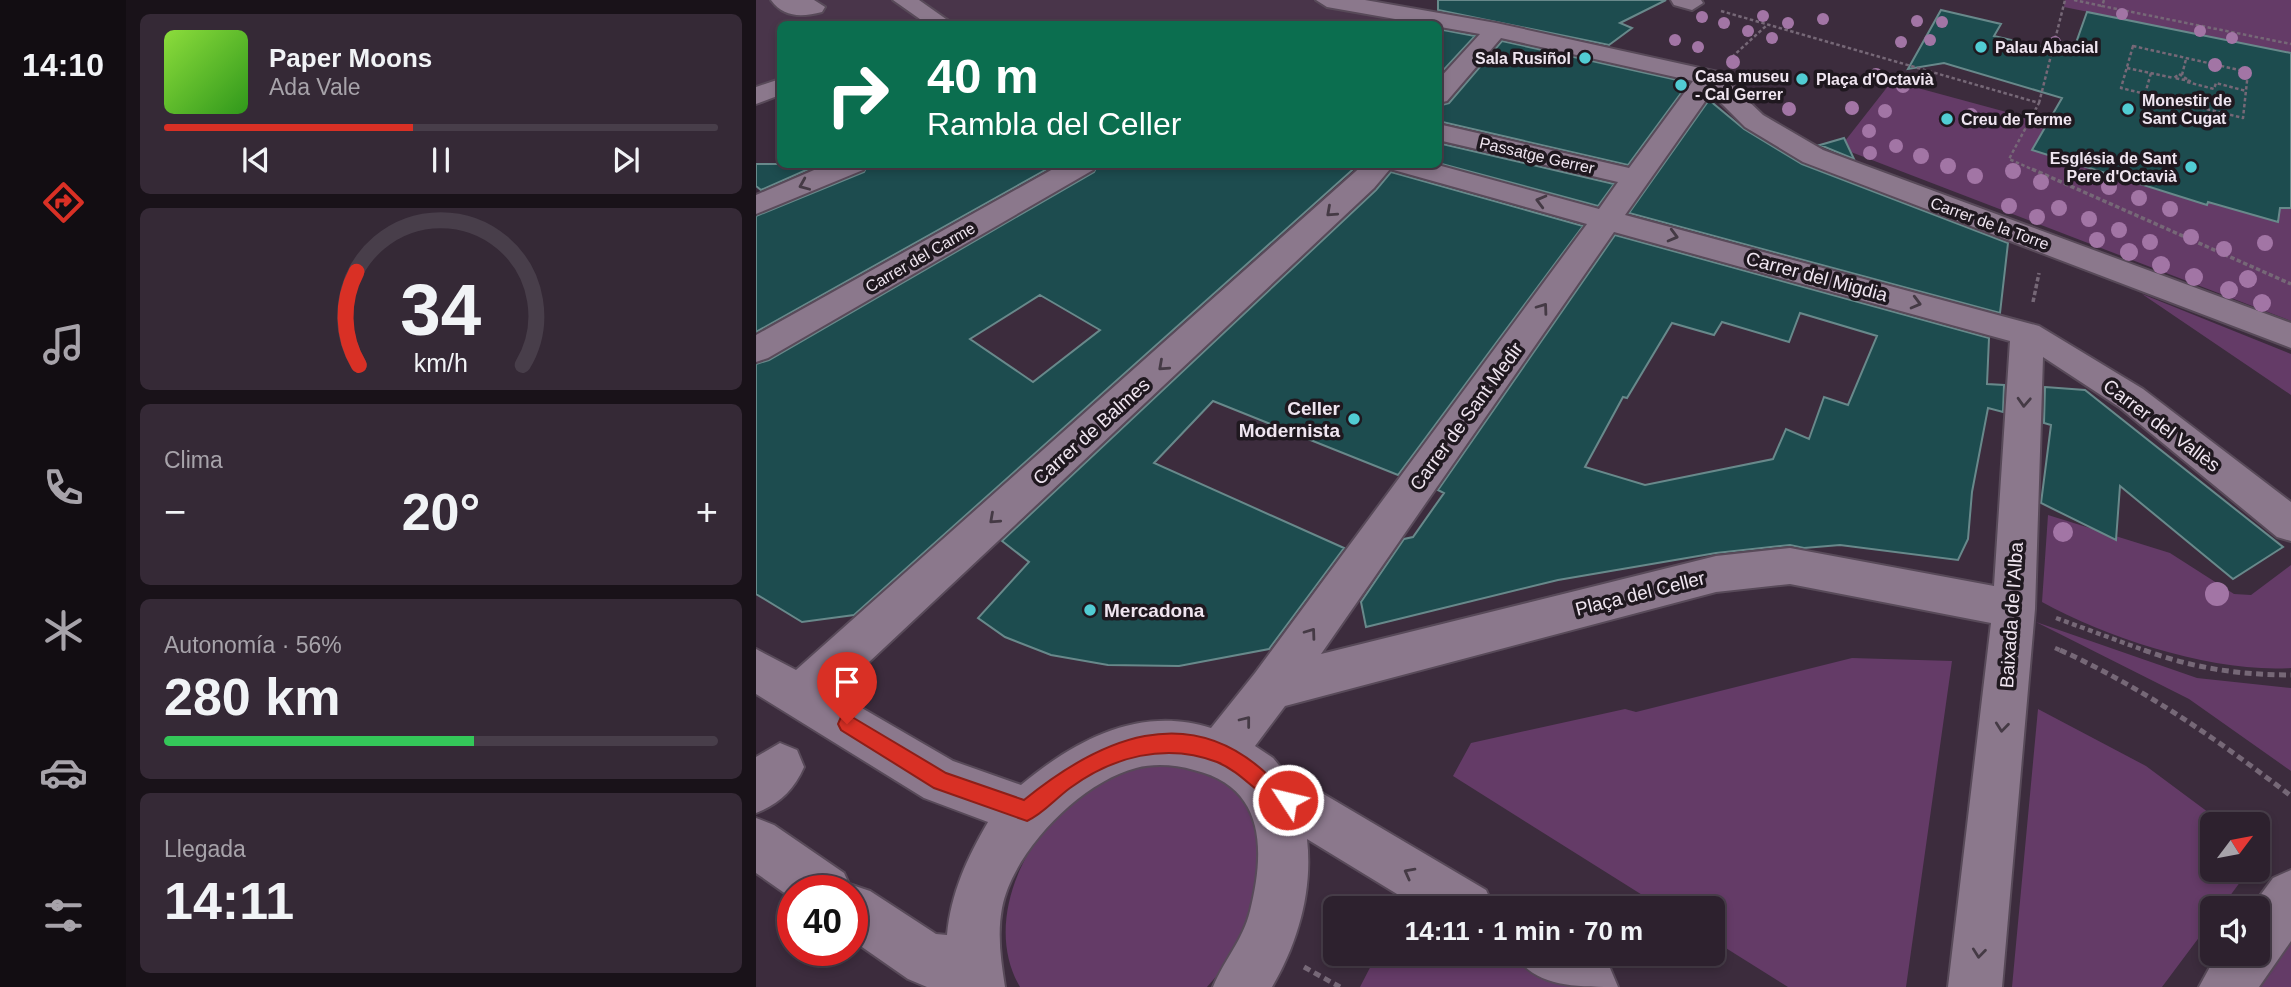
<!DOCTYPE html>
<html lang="es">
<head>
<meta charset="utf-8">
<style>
  body { margin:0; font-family:Arial,sans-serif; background:#352936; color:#f1f3f6; height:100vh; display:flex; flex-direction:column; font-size:26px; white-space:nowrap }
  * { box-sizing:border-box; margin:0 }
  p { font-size:23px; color:#a7a3aa }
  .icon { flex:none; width:38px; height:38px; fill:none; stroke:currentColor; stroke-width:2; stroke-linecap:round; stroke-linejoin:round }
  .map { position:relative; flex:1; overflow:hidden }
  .side { display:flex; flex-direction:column; gap:14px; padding:14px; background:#191219; width:630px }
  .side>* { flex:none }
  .top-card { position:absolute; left:21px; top:21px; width:665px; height:147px; border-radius:10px; box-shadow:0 4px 10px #0003,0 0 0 2px #483e4a; background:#0b6e4f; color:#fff; overflow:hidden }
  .needle { width:46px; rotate:58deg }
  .fabs { position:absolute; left:1444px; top:812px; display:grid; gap:14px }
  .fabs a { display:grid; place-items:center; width:70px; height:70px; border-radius:10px; background:#2d212e; box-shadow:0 4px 10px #0003,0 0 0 2px #483e4a; font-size:35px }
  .speed { position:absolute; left:21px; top:875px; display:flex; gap:14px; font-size:35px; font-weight:700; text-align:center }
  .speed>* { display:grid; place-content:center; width:91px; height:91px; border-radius:50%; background:#2d212e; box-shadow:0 4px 10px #0003,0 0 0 2px #483e4a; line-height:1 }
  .speed .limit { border:10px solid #d22; background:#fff; color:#111 }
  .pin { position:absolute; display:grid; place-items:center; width:60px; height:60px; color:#fff; margin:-72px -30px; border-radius:50% 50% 50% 0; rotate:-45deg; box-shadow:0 0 7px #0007 }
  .pin .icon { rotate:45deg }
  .me { position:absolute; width:77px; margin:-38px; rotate:305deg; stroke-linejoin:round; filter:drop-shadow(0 0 5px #0008) }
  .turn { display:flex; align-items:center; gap:24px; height:147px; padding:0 35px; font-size:32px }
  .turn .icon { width:91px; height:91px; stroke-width:2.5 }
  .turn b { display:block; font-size:49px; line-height:60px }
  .big { font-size:52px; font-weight:700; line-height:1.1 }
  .side .widget { flex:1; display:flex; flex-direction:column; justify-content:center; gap:10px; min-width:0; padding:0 24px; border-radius:10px; background:#352936 }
  .side .dial { align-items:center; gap:0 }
  .dial svg { height:182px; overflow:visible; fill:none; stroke:#483e4a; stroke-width:7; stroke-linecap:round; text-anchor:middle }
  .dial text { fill:#f1f3f6; stroke:none }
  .song { display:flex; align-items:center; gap:21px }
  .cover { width:84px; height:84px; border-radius:10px; background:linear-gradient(135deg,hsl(90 70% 55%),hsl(110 70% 35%)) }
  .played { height:7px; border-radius:4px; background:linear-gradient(90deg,#d93025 45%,#483e4a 45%) }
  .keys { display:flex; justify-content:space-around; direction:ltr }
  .heat { display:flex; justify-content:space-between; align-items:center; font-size:38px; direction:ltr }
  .charge { height:10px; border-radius:5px; background:linear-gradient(90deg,#34c759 56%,#483e4a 0) }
  .trip { position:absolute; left:567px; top:896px; width:402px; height:70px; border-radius:10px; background:#2d212e; box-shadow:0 4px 10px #0003,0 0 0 2px #483e4a; font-weight:700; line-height:70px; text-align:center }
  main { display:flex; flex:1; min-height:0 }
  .tabs { display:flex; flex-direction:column; width:126px; justify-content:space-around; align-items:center; background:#120d12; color:#a7a3aa }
  .tabs .icon { width:49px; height:49px }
  .tabs .active { color:#d93025 }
  .tabs b { font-size:32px; color:#f1f3f6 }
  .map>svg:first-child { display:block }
  .built { fill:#49354a }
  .green { fill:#643b67 }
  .building { fill:#1d4c4f; stroke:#68898b; stroke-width:2; fill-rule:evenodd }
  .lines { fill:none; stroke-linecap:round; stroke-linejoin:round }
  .minor-casing { stroke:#584a59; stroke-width:4 }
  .path-far3 { stroke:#766877; stroke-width:2.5; stroke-dasharray:3.5 2.5; stroke-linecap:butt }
  .path-far2 { stroke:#766877; stroke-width:3.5; stroke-dasharray:4.5 2.5; stroke-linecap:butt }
  .path-far1 { stroke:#766877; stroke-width:4.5; stroke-dasharray:5 3.5; stroke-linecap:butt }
  .path { stroke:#766877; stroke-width:5; stroke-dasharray:7 4.5; stroke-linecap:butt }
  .minor { fill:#8b788c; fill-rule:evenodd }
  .tree { fill:#a275a5 }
  .oneway { stroke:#453a45 }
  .route { fill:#d93025; stroke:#8d1f18; stroke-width:2 }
  .poi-dot { fill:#51ccd3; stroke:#1f181f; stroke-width:2.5 }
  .labels { text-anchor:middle; stroke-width:7; stroke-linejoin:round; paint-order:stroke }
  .far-poi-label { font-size:16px; font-weight:bold; fill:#efe5f0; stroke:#1f181f; text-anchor:start }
  .far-street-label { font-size:16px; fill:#efe5f0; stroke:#1f181f }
  .street-label { font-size:19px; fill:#efe5f0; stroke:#1f181f }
  .poi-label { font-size:19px; font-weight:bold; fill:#efe5f0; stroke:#1f181f; text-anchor:end }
</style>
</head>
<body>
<main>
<nav class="tabs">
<b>14:10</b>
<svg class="icon active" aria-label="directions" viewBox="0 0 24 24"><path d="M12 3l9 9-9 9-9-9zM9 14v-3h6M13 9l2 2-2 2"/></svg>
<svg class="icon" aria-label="music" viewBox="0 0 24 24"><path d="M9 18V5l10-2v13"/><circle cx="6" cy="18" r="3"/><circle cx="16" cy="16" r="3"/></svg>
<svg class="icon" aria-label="phone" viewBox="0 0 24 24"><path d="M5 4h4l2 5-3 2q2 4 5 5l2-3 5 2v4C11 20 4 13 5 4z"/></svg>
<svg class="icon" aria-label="climate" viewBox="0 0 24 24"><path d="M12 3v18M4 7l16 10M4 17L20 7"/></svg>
<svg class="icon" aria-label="car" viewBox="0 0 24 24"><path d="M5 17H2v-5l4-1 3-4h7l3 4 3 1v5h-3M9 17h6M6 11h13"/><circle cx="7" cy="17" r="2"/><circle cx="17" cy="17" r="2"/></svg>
<svg class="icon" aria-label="filters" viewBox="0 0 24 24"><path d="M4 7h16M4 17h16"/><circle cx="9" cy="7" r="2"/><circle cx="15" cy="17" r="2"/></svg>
</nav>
<section class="side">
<div class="widget">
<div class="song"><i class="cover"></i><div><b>Paper Moons</b><p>Ada Vale</p></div></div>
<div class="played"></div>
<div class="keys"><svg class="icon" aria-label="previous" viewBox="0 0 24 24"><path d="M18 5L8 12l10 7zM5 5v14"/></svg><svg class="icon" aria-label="pause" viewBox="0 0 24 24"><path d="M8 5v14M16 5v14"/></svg><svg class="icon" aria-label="next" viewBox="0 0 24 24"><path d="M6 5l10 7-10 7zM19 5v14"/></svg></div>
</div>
<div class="widget dial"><svg viewBox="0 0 100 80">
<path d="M14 69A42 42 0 1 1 86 69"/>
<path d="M14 69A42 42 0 0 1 13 28" stroke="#d93025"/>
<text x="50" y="56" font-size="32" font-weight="700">34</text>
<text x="50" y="72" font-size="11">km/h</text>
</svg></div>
<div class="widget"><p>Clima</p>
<div class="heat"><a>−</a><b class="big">20°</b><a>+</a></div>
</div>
<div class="widget"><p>Autonomía · 56%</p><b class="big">280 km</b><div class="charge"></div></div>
<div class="widget"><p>Llegada</p><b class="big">14:11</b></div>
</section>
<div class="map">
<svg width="1535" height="987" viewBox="0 0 1535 987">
  <rect width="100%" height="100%" fill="#3c2c3d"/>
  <path class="built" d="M 0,0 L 593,0 L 653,14 L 644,24 L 24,24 L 24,87 L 0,96 Z"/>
  <path class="green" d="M 1309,0 L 1535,0 L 1535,53 L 1308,7 Z
    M 1136,81 L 1291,123 L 1276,150 L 1399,186 L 1399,189 L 1451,205 L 1452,202 L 1522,222 L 1524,206 L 1535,208 L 1535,321 L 1095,152 L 1089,141 Z
    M 1386,294 L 1535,354 L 1535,395 Z
    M 1292,515 L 1414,553 L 1478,594 L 1495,595 L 1535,565 L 1535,668 C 1459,673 1353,639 1286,602 Z
    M 1280,622 L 1441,678 L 1535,688 L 1535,771 L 1433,699 Z
    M 1096,658 L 1196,661 L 1150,987 L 1032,987 L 957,940 L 957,908 L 907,908 L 697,776 L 715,743 L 869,709 L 880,712 Z
    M 1282,709 L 1390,766 L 1468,824 L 1456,824 L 1456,870 L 1493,870 L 1465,908 L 1456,908 L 1456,920 L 1406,987 L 1256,987 Z
    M 398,762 C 422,763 444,765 465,776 C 501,795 515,860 505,896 C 496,931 475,961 451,987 L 264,987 C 222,915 279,814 347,779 C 362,771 382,767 398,762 Z
    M 1535,942 L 1535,987 L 1505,987 Z
    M 621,954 L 786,954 L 835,987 L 604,987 Z"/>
  <path class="building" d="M 682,0 L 910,0 L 864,23 L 876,28 L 853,45 L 682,10 Z
    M 1185,10 L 1245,24 L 1238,36 L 1316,54 L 1331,12 L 1535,53 L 1535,208 L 1524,208 L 1522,222 L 1452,202 L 1451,205 L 1276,150 L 1306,98 L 1188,63 L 1152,69 Z
    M 682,29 L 719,36 L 682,76 Z
    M 746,41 L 926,81 L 931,85 L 872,165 L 682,121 L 682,106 L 693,103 Z
    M 953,100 L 988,129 L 1046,164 L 1252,243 L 1244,313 L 873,213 Z
    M 1088,138 L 1098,159 L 1064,145 Z
    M 682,143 L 858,184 L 842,206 L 682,163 Z
    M 0,164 L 64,164 L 5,190 L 0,186 Z
    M 112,164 L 300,164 L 0,332 L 0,216 L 108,172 Z
    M 342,164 L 603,164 L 98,615 L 46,622 L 0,594 L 0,364 L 13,360 L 338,172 ZM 284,295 L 344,330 L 277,382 L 214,339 Z
    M 635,172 L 827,226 L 642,475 L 457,401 L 398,463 L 588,548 L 513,649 L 423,666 L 352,665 L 295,655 L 249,637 L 222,618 L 273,562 L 246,541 L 620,190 Z
    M 859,235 L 1233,338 L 1231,384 L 1248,385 L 1247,412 L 1232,408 L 1216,492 L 1212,539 L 1202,560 L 1084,545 L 1048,548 L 1034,545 L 960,553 L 802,580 L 610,627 L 605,602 L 648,539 L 657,537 L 688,493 L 682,490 ZM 1044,313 L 1121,336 L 1092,405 L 1068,397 L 1053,439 L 1030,429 L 1017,459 L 889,485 L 829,467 L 867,397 L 871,398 L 916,323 L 958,335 L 966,322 L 1033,342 Z
    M 1289,387 L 1329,390 L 1527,547 L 1477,579 L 1364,486 L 1360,540 L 1285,503 L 1295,425 L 1288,423 Z"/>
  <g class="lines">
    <defs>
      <path id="minor" d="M 15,0 L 58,0 L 69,7 L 66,12 C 46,17 28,18 15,0 Z
        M 137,0 L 163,0 L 197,24 L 171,24 Z
        M 560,0 L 609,0 L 740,23 L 962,72 L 1007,115 L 1067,150 L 1535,323 L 1535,348 L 1047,162 L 989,127 L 955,93 L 869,215 L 1283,326 L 1387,389 L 1535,502 L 1535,541 L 1521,537 L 1363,407 L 1287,357 L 1279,609 L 1246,987 L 1192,987 L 1235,623 L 1034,584 L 960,592 L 529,706 L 499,746 L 517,758 L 527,770 L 730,890 L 738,908 L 664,908 L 551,839 C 557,890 542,943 516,987 L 457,987 C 468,960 487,940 494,911 C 509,851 510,787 438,770 C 420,765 399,763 380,768 C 325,782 257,851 246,908 C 241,935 245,961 249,987 L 171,987 L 152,979 L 96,940 L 96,891 L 37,891 L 37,899 L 0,873 L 0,818 L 18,825 L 88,873 L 93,884 L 114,891 L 180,934 L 191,935 C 195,893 211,858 232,822 L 168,798 L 0,694 L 0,649 L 40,670 L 608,164 L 678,164 L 843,209 L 862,182 L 682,140 L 682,124 L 873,168 L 937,81 L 745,38 L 691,101 L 682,103 L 682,80 L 724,34 L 571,7 ZM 634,169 L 831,224 L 499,673 L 455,728 C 384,705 319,740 265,785 L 197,761 L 80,693 L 618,188 ZM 858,232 L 1254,341 L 1238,586 L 1034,548 L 960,556 L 565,654 Z
        M 915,0 L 945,0 L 947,3 L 936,10 L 918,5 Z
        M 24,79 L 24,95 L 0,104 L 0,87 Z
        M 72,164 L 110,164 L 107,170 L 0,214 L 0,195 Z
        M 306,164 L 340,164 L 337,170 L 12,358 L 0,362 L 0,335 Z
        M 24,743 L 41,750 L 48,767 C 38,790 23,804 0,813 L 0,757 Z
        M 1535,870 L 1535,941 L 1503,987 L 1443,987 L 1461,954 L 1502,954 L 1502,908 L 1495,908 L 1517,878 Z
        M 759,954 L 833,954 L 854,968 L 862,987 C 819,987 778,987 759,954 Z"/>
    </defs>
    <use href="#minor" class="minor-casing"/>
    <path class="path-far3" d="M 1318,0 L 1346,6
      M 1348,0 L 1346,6 L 1535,44
      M 965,11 L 1283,103 L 1253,159 L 1280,171
      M 1377,46 L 1492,72 L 1487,118 L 1365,88 Z
      M 976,57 L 1011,25
      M 1371,68 L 1418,78
      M 1423,74 L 1434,81 L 1418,78 Z
      M 1426,75 L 1430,59
      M 1431,82 L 1458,89 L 1460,83 L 1490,91
      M 1389,94 L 1395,73
      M 1283,103 L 1309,0"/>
    <path class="path-far2" d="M 1276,169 L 1535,284
      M 1277,302 L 1283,273"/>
    <path class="path-far1" d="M 1300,618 L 1393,652
      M 1299,648 L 1308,652"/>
    <path class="path" d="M 1304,650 C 1388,688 1462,740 1535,796
      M 1388,650 C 1436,668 1484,675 1535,675
      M 548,967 L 584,987"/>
    <use href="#minor" class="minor"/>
  </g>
  <g class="tree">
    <circle cx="1366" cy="14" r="6"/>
    <circle cx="1007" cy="16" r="6"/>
    <circle cx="946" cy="17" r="6"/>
    <circle cx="1067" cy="19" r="6"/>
    <circle cx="1161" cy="21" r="6"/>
    <circle cx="1186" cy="22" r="6"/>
    <circle cx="968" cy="23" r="6"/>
    <circle cx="1032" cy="23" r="6"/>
    <circle cx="992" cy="31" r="6"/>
    <circle cx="1444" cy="31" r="6"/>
    <circle cx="1016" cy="38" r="6"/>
    <circle cx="1476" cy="38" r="6"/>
    <circle cx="919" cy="40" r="6"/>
    <circle cx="1174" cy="40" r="6"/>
    <circle cx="1145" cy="42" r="6"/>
    <circle cx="1299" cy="42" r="6"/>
    <circle cx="942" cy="47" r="6"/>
    <circle cx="977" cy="62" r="7"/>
    <circle cx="1459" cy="65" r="7"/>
    <circle cx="1489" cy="73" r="7"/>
    <circle cx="1120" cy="75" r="7"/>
    <circle cx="1147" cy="86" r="7"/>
    <circle cx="1096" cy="108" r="7"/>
    <circle cx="1033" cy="109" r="7"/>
    <circle cx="1129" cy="111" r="7"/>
    <circle cx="1215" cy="115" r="7"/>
    <circle cx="1113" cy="131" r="7"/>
    <circle cx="1140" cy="146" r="7"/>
    <circle cx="1114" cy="153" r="7"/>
    <circle cx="1165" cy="156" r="8"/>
    <circle cx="1192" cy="166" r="8"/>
    <circle cx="1257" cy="171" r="8"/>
    <circle cx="1219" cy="176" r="8"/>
    <circle cx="1285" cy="182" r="8"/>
    <circle cx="1353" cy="187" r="8"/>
    <circle cx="1383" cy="198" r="8"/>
    <circle cx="1253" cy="206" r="8"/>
    <circle cx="1303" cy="208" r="8"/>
    <circle cx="1414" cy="209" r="8"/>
    <circle cx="1281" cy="217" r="8"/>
    <circle cx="1333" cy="219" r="8"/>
    <circle cx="1363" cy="230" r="8"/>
    <circle cx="1435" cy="237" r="8"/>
    <circle cx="1341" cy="240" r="8"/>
    <circle cx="1394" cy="242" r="8"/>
    <circle cx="1509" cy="243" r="8"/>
    <circle cx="1468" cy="249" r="8"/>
    <circle cx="1373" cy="252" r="9"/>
    <circle cx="1405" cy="265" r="9"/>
    <circle cx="1438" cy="277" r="9"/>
    <circle cx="1492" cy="279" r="9"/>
    <circle cx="1473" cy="290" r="9"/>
    <circle cx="1506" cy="303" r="9"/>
    <circle cx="1307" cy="532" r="10"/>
    <circle cx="1461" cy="594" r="12"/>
  </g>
  <defs><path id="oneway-chevron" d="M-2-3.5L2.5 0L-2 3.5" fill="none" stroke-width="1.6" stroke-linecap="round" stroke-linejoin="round" transform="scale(1.75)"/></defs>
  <g class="oneway">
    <use href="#oneway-chevron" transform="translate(48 185) rotate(157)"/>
    <use href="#oneway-chevron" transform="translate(785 201) rotate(-165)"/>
    <use href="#oneway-chevron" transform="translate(575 212) rotate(138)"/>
    <use href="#oneway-chevron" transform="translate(917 236) rotate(15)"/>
    <use href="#oneway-chevron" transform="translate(1160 303) rotate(15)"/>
    <use href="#oneway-chevron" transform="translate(787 308) rotate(-54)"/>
    <use href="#oneway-chevron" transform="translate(407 366) rotate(138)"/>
    <use href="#oneway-chevron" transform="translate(1268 402) rotate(93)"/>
    <use href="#oneway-chevron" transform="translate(238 519) rotate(138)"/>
    <use href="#oneway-chevron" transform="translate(555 633) rotate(-54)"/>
    <use href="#oneway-chevron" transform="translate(490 721) rotate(-52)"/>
    <use href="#oneway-chevron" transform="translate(1246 727) rotate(96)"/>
    <use href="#oneway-chevron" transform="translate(653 873) rotate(-152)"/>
    <use href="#oneway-chevron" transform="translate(1223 953) rotate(96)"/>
  </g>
  <path class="route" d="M 91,714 L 190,773 L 268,800 C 343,739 433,698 514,777 C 523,786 537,788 542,800 L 539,807 L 532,810 C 504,799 488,773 461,762 C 410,742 356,757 314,788 C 299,799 287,814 271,821 L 178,788 L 85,730 L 82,724 L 85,717 Z"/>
  <g class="poi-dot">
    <circle cx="1225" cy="47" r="7"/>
    <circle cx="829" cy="58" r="7"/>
    <circle cx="1046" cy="79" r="7"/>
    <circle cx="925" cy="85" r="7"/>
    <circle cx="1372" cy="109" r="7"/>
    <circle cx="1191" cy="119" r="7"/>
    <circle cx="1435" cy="167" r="7"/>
    <circle cx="598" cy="419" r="7"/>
    <circle cx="334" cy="610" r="7"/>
  </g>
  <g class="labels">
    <g class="far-poi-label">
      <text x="1239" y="53">Palau Abacial</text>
      <text x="815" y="64" text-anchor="end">Sala Rusiñol</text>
      <text x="939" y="82">Casa museu<tspan x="939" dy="18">- Cal Gerrer</tspan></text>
      <text x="1060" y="85">Plaça d'Octavià</text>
      <text x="1386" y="106">Monestir de<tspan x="1386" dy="18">Sant Cugat</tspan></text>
      <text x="1205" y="125">Creu de Terme</text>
      <text x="1421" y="164" text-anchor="end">Església de Sant<tspan x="1421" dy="18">Pere d'Octavià</tspan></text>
    </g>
    <g class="far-street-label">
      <text transform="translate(781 155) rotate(13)" y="6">Passatge Gerrer</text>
      <text transform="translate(1234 223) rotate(20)" y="6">Carrer de la Torre</text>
      <text transform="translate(164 257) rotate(-30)" y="6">Carrer del Carme</text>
    </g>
    <g class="street-label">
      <text transform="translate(1061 276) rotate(15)" y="7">Carrer del Migdia</text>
      <text transform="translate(710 416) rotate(-54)" y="7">Carrer de Sant Medir</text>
      <text transform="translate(1406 425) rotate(37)" y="7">Carrer del Vallès</text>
      <text transform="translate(335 431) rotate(-42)" y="7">Carrer de Balmes</text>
      <text transform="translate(884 593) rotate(-14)" y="7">Plaça del Celler</text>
      <text transform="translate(1255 615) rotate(-86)" y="7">Baixada de l'Alba</text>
    </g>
    <g class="poi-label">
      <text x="584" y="415">Celler<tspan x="584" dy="22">Modernista</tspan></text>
      <text x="348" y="617" text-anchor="start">Mercadona</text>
    </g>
  </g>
</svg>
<div class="fabs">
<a><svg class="needle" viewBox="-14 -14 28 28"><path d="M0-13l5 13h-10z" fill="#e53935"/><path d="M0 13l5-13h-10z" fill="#a7a3aa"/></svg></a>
<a><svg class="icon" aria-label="sound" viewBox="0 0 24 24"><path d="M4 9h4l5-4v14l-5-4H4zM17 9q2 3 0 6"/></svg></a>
</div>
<div class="speed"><div class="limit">40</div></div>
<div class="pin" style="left:91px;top:724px;background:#d93025"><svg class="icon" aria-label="arrive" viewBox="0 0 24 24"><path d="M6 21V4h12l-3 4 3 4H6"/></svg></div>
<svg class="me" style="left:532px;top:800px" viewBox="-20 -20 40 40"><circle r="17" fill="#d93025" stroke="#fff" stroke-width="3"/><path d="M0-11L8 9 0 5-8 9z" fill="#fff"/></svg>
<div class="trip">14:11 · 1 min · 70 m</div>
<div class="top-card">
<div class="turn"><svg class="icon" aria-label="right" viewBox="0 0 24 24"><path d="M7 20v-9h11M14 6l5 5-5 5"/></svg><div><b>40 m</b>Rambla del Celler</div></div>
</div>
</div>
</main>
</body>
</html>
